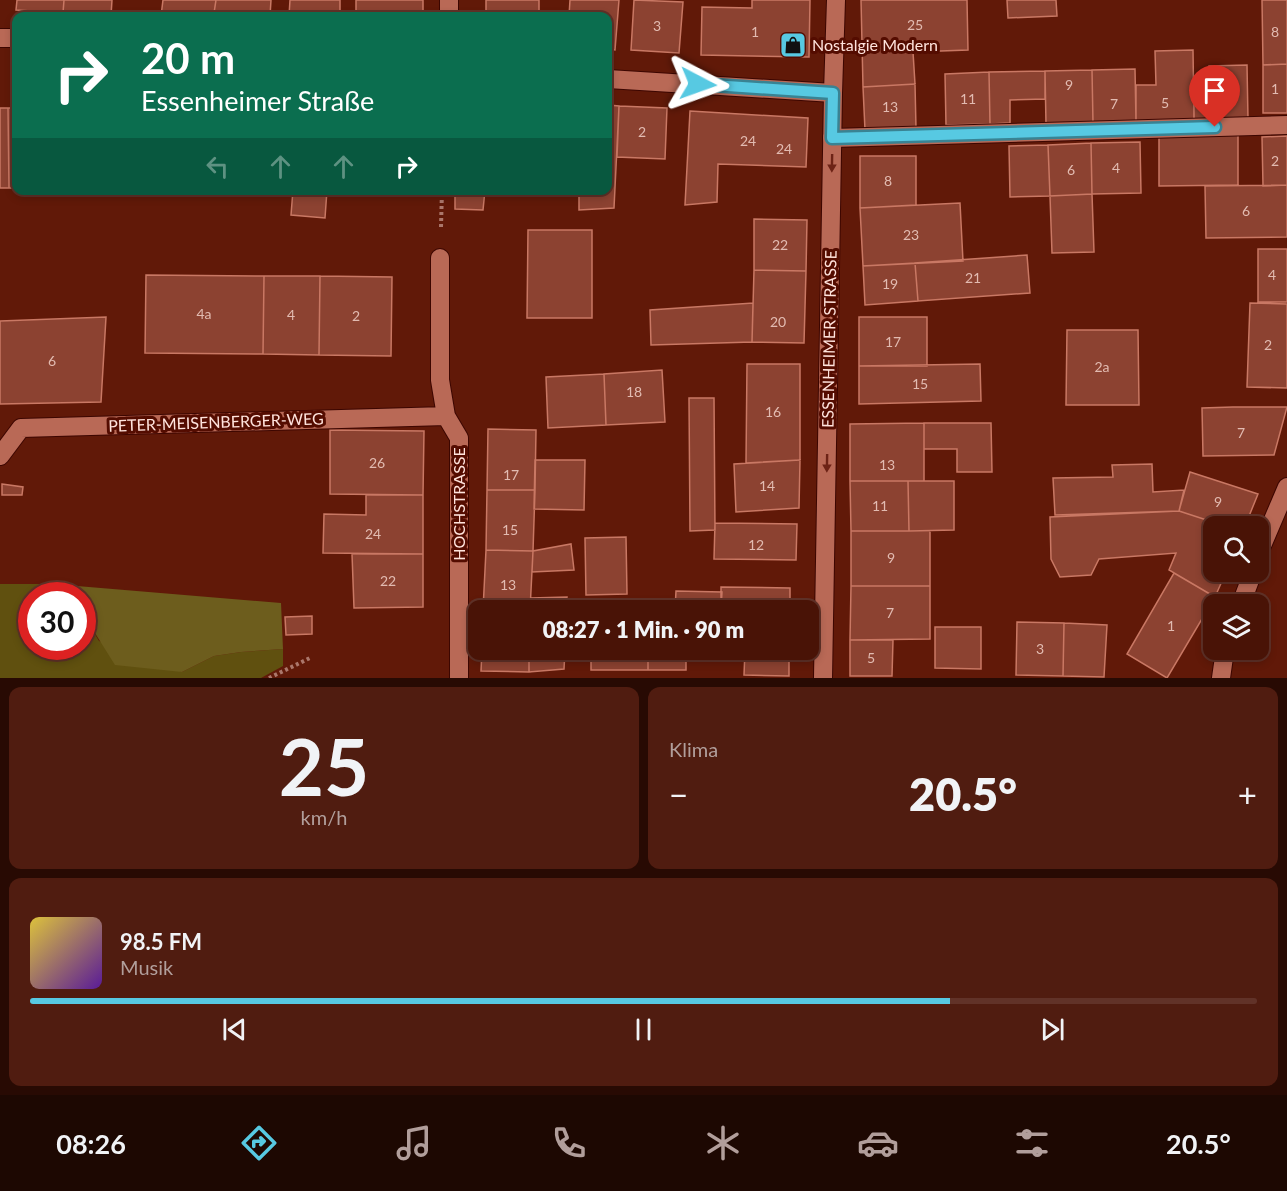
<!DOCTYPE html>
<html lang="de">
<head>
<meta charset="utf-8">
<style>
  body { margin:0; font-family:Lato,sans-serif; background:#501c10; color:#f1f3f6; height:100vh; display:flex; flex-direction:column; font-size:22px; white-space:nowrap }
  * { box-sizing:border-box; margin:0 }
  p { font-size:20px; color:#b19e9b }
  .icon { flex:none; width:33px; height:33px; fill:none; stroke:currentColor; stroke-width:2; stroke-linecap:round; stroke-linejoin:round }
  .map { position:relative; height:678px; overflow:hidden }
  .side { display:flex; flex-direction:column; gap:9px; padding:9px; background:#280a03; flex:1 }
  .side>* { flex:none }
  .top-card { position:absolute; left:12px; top:12px; width:600px; height:183px; border-radius:12px; box-shadow:0 3px 9px #0003,0 0 0 2px #613228; background:#0b6e4f; color:#fff; overflow:hidden }
  .tools { position:absolute; left:1203px; top:516px; display:grid; gap:12px }
  .tools a { display:grid; place-items:center; width:66px; height:66px; border-radius:12px; background:#491306; box-shadow:0 3px 9px #0003,0 0 0 2px #613228; font-size:30px }
  .speed { position:absolute; left:18px; top:582px; display:flex; gap:12px; font-size:30px; font-weight:700; text-align:center }
  .speed>* { display:grid; place-content:center; width:78px; height:78px; border-radius:50%; background:#491306; box-shadow:0 3px 9px #0003,0 0 0 2px #613228; line-height:1 }
  .speed .limit { border:9px solid #d22; background:#fff; color:#111 }
  .pin { position:absolute; display:grid; place-items:center; width:51px; height:51px; color:#fff; margin:-62px -26px; border-radius:50% 50% 50% 0; rotate:-45deg; box-shadow:0 0 6px #0007 }
  .pin .icon { rotate:45deg }
  .me { position:absolute; width:66px; margin:-33px; rotate:94deg; stroke-linejoin:round; filter:drop-shadow(0 0 4px #0008) }
  .turn { display:flex; align-items:center; gap:21px; height:126px; padding:0 30px; font-size:27px }
  .turn .icon { width:78px; height:78px; stroke-width:2.5 }
  .turn b { display:block; font-size:42px; line-height:51px }
  .lanes { display:flex; align-items:center; height:57px; padding:0 30px; background:#0003; justify-content:center; gap:30px; direction:ltr }
  .lanes .off { opacity:.35 }
  .big { font-size:45px; font-weight:800; line-height:1.1 }
  .side .tile { flex:1; display:flex; flex-direction:column; justify-content:center; gap:9px; min-width:0; padding:0 21px; border-radius:12px; background:#501c10 }
  .side .dial { align-items:center; gap:0 }
  .dial b { font-size:78px; line-height:1 }
  .song { display:flex; align-items:center; gap:18px }
  .cover { width:72px; height:72px; border-radius:9px; background:linear-gradient(135deg,hsl(50 70% 55%),hsl(270 70% 35%)) }
  .played { height:6px; border-radius:3px; background:linear-gradient(90deg,#57c9e2 75%,#613228 75%) }
  .keys { display:flex; justify-content:space-around; direction:ltr }
  .heat { display:flex; justify-content:space-between; align-items:center; font-size:33px; direction:ltr }
  .side .tiles { flex:1; display:grid; gap:9px; grid-template-columns:1fr 1fr }
  .tile:last-child { grid-column:span 2 }
  .trip { position:absolute; left:468px; top:600px; width:351px; height:60px; border-radius:12px; background:#491306; box-shadow:0 3px 9px #0003,0 0 0 2px #613228; font-weight:800; line-height:60px; text-align:center }
  .tabs { display:flex; height:96px; justify-content:space-around; align-items:center; background:#1d0802; color:#b19e9b }
  .tabs .icon { width:42px; height:42px }
  .tabs .selected { color:#57c9e2 }
  .tabs b { font-size:27px; color:#f1f3f6 }
  .map>svg:first-child { display:block }
  .green { fill:#60500f }
  .forest { fill:#6d5d1d }
  .building { fill:#8c4231; stroke:#c97864; stroke-width:1.5 }
  .lines { fill:none; stroke-linecap:round; stroke-linejoin:round }
  .service-casing { stroke:#3c0600; stroke-width:20 }
  .minor-casing { stroke:#3c0600; stroke-width:20 }
  .tertiary-casing { stroke:#3c0600; stroke-width:20 }
  .path { stroke:#ab776b; stroke-width:4; stroke-dasharray:3 3; stroke-linecap:butt }
  .service { stroke:#b96956; stroke-width:18 }
  .minor { stroke:#b96956; stroke-width:18 }
  .tertiary { stroke:#b96956; stroke-width:18 }
  .oneway { fill:#6d2316 }
  .route-casing { stroke:#398393; stroke-width:15 }
  .route { stroke:#57c9e2; stroke-width:10 }
  .labels { text-anchor:middle; stroke-width:6; stroke-linejoin:round; paint-order:stroke }
  .number-label { font-size:14px; fill:#e2bbb1 }
  .poi-label { font-size:16px; fill:#ffe3dc; stroke:#540c00; text-anchor:start }
  .street-label { font-size:16px; fill:#ffe3dc; stroke:#540c00 }
</style>
</head>
<body>
<div class="map">
<svg width="1287" height="678" viewBox="0 0 1287 678">
  <rect width="100%" height="100%" fill="#611908"/>
  <path class="green" d="M 0,584 L 53,584 L 64,595 L 32,596 L 32,646 L 82,646 L 83,614 L 99,641 L 182,672 L 214,656 L 241,652 L 283,649 L 283,666 L 261,678 L 0,678 Z"/>
  <path class="forest" d="M 53,584 L 281,603 L 283,649 L 241,652 L 214,656 L 182,672 L 115,665 L 83,614 L 82,596 L 64,595 Z"/>
  <path class="building" d="M 17,0 L 64,0 L 63,13 L 16,10 Z
    M 64,0 L 112,0 L 111,16 L 63,13 Z
    M 163,0 L 216,0 L 214,13 L 195,12 L 195,16 L 161,16 Z
    M 216,0 L 271,0 L 270,16 L 235,16 L 235,15 L 214,13 Z
    M 290,0 L 340,0 L 340,16 L 289,16 Z
    M 356,0 L 423,0 L 423,16 L 356,16 Z
    M 486,0 L 539,0 L 539,16 L 486,16 Z
    M 570,0 L 619,0 L 615,50 L 608,49 L 608,16 L 569,16 Z
    M 634,0 L 683,2 L 679,53 L 631,50 Z
    M 752,0 L 810,0 L 809,57 L 701,55 L 702,7 L 752,8 Z
    M 861,0 L 967,0 L 968,50 L 913,52 L 915,84 L 863,87 Z
    M 1007,0 L 1056,0 L 1057,16 L 1008,18 Z
    M 1262,0 L 1287,0 L 1287,64 L 1263,65 Z
    M 1193,50 L 1194,120 L 1136,122 L 1136,85 L 1156,85 L 1155,51 Z
    M 1287,64 L 1287,113 L 1263,113 L 1263,65 Z
    M 1247,65 L 1248,119 L 1194,120 L 1194,81 L 1209,80 L 1209,66 Z
    M 1135,69 L 1136,122 L 1093,123 L 1092,70 Z
    M 1092,70 L 1093,123 L 1046,124 L 1045,71 Z
    M 1045,71 L 1045,99 L 1010,100 L 1010,123 L 990,124 L 989,72 Z
    M 989,72 L 990,124 L 946,125 L 945,74 Z
    M 915,84 L 916,128 L 865,130 L 863,87 Z
    M 608,105 L 619,106 L 614,208 L 579,210 L 579,190 L 608,190 Z
    M 619,106 L 667,108 L 665,159 L 617,157 Z
    M 0,108 L 8,108 L 9,188 L 0,188 Z
    M 8,108 L 16,108 L 16,188 L 9,188 Z
    M 690,111 L 808,118 L 806,167 L 718,164 L 717,202 L 685,205 Z
    M 1238,135 L 1238,185 L 1159,186 L 1159,136 Z
    M 1287,136 L 1287,185 L 1263,186 L 1262,137 Z
    M 1140,142 L 1141,193 L 1092,194 L 1091,143 Z
    M 1091,143 L 1092,194 L 1050,196 L 1048,145 Z
    M 1048,145 L 1050,196 L 1010,197 L 1009,146 Z
    M 860,156 L 916,156 L 916,205 L 860,208 Z
    M 1287,185 L 1287,237 L 1206,238 L 1205,186 Z
    M 293,190 L 327,190 L 325,218 L 291,215 Z
    M 455,190 L 485,190 L 483,210 L 455,209 Z
    M 1092,194 L 1094,252 L 1052,253 L 1050,196 Z
    M 960,203 L 963,261 L 863,266 L 860,208 Z
    M 754,219 L 807,220 L 806,271 L 754,270 Z
    M 528,230 L 592,230 L 592,318 L 527,318 Z
    M 1258,249 L 1287,249 L 1287,302 L 1258,302 Z
    M 1027,255 L 1030,293 L 918,301 L 915,263 Z
    M 915,263 L 918,301 L 865,305 L 863,266 Z
    M 754,270 L 806,271 L 804,343 L 752,342 Z
    M 146,275 L 264,276 L 263,354 L 145,353 Z
    M 264,276 L 320,276 L 319,355 L 263,354 Z
    M 320,276 L 392,277 L 391,356 L 319,355 Z
    M 753,303 L 752,342 L 651,345 L 650,310 Z
    M 1250,303 L 1287,304 L 1287,388 L 1247,387 Z
    M 106,317 L 101,402 L 0,404 L 0,321 Z
    M 859,317 L 927,317 L 927,366 L 859,366 Z
    M 1067,330 L 1138,330 L 1139,405 L 1066,405 Z
    M 747,364 L 800,364 L 800,460 L 746,463 Z
    M 980,364 L 981,401 L 859,404 L 859,366 Z
    M 662,370 L 665,422 L 606,425 L 604,374 Z
    M 604,374 L 606,425 L 548,428 L 546,377 Z
    M 689,398 L 714,398 L 715,530 L 690,531 Z
    M 1233,407 L 1287,407 L 1274,455 L 1203,456 L 1202,408 Z
    M 924,423 L 924,481 L 850,481 L 850,424 Z
    M 924,423 L 991,423 L 992,472 L 957,472 L 957,449 L 924,449 Z
    M 488,429 L 536,430 L 535,490 L 487,490 Z
    M 330,430 L 424,431 L 423,495 L 330,494 Z
    M 535,460 L 585,460 L 584,510 L 534,509 Z
    M 800,460 L 799,508 L 736,512 L 734,464 Z
    M 1152,464 L 1153,492 L 1184,490 L 1179,511 L 1055,515 L 1053,478 L 1113,477 L 1112,465 Z
    M 1190,472 L 1258,494 L 1245,526 L 1225,526 L 1179,511 Z
    M 850,481 L 908,481 L 909,531 L 851,531 Z
    M 908,481 L 954,481 L 954,530 L 909,531 Z
    M 2,484 L 23,487 L 22,495 L 2,495 Z
    M 487,490 L 535,490 L 533,551 L 486,550 Z
    M 366,495 L 423,495 L 423,554 L 323,553 L 324,514 L 366,515 Z
    M 1179,511 L 1225,526 L 1214,526 L 1214,572 L 1226,572 L 1215,597 L 1169,570 L 1176,553 L 1099,559 L 1091,575 L 1060,577 L 1051,559 L 1050,517 Z
    M 715,523 L 797,524 L 796,560 L 714,559 Z
    M 851,531 L 930,531 L 930,586 L 851,586 Z
    M 626,537 L 627,594 L 586,595 L 585,538 Z
    M 571,544 L 574,570 L 532,572 L 533,551 Z
    M 486,550 L 533,551 L 530,610 L 483,610 Z
    M 352,554 L 423,554 L 423,607 L 354,608 Z
    M 1174,573 L 1215,597 L 1167,678 L 1127,654 Z
    M 851,586 L 930,586 L 930,639 L 850,640 Z
    M 721,587 L 790,588 L 790,610 L 721,610 Z
    M 676,591 L 722,592 L 721,610 L 675,610 Z
    M 567,597 L 566,610 L 530,610 L 531,598 Z
    M 312,616 L 312,634 L 286,635 L 285,617 Z
    M 1017,622 L 1064,623 L 1063,676 L 1016,675 Z
    M 1064,623 L 1107,625 L 1104,677 L 1063,676 Z
    M 935,627 L 981,627 L 981,669 L 935,668 Z
    M 850,640 L 893,640 L 892,676 L 850,676 Z
    M 482,650 L 529,650 L 529,672 L 481,671 Z
    M 529,650 L 565,650 L 564,669 L 529,672 Z
    M 591,650 L 648,650 L 648,670 L 591,670 Z
    M 648,650 L 686,650 L 686,670 L 648,670 Z
    M 745,650 L 789,650 L 789,676 L 744,675 Z"/>
  <g class="lines">
    <defs>
      <path id="service" d="M 832,138 L 1287,125"/>
      <path id="minor" d="M 449,16 L 449,0
        M 0,38 L 16,38
        M 608,79 L 833,93
        M 440,258 L 440,380 L 446,416 L 459,438 L 459,678
        M 0,456 L 21,428 L 446,416"/>
      <path id="tertiary" d="M 1258,555 L 1287,487
        M 1241,604 L 1253,572
        M 823,678 L 833,93 L 836,0
        M 1221,678 L 1225,650"/>
    </defs>
    <use href="#service" class="service-casing"/>
    <use href="#minor" class="minor-casing"/>
    <use href="#tertiary" class="tertiary-casing"/>
    <path class="path" d="M 441,227 L 442,190
      M 269,678 L 312,657"/>
    <use href="#service" class="service"/>
    <use href="#minor" class="minor"/>
    <use href="#tertiary" class="tertiary"/>
  </g>
  <defs><path id="oneway-solid" d="M-6-.8H1V-3.2L6.5 0L1 3.2V.8H-6Z" transform="scale(1.5)"/></defs>
  <g class="oneway">
    <use href="#oneway-solid" transform="translate(832 163) rotate(91)"/>
    <use href="#oneway-solid" transform="translate(827 463) rotate(91)"/>
  </g>
  <g class="lines">
    <defs>
      <path id="route" d="M 698,84 L 833,93 L 832,138 L 1215,127"/>
    </defs>
    <use href="#route" class="route-casing"/>
    <use href="#route" class="route"/>
  </g>
  <defs>
    <symbol id="shop-square" viewBox="-11 -11 22 22"><rect x="-9" y="-9" width="18" height="18" rx="4" fill="#57c9e2" stroke="#540c00"/><path d="M-5-2.5h2.3a2.7 3.5 0 0 1 5.4 0H5L5.5 6h-11ZM-1.5-2.5h3a1.5 2.3 0 0 0-3 0Z" fill="#111"/></symbol>
  </defs>
  <g fill-rule="evenodd">
    <use href="#shop-square" x="778" y="30" width="30" height="30"/>
  </g>
  <g class="labels">
    <g class="number-label">
      <text x="915" y="30">25</text>
      <text x="657" y="31">3</text>
      <text x="755" y="37">1</text>
      <text x="1275" y="37">8</text>
      <text x="1069" y="90">9</text>
      <text x="1275" y="94">1</text>
      <text x="968" y="104">11</text>
      <text x="1165" y="108">5</text>
      <text x="1114" y="109">7</text>
      <text x="890" y="112">13</text>
      <text x="642" y="137">2</text>
      <text x="748" y="146">24</text>
      <text x="784" y="154">24</text>
      <text x="1275" y="166">2</text>
      <text x="1116" y="173">4</text>
      <text x="1071" y="175">6</text>
      <text x="888" y="186">8</text>
      <text x="1246" y="216">6</text>
      <text x="911" y="240">23</text>
      <text x="780" y="250">22</text>
      <text x="1272" y="280">4</text>
      <text x="973" y="283">21</text>
      <text x="890" y="289">19</text>
      <text x="204" y="319">4a</text>
      <text x="291" y="320">4</text>
      <text x="356" y="321">2</text>
      <text x="778" y="327">20</text>
      <text x="893" y="347">17</text>
      <text x="1268" y="350">2</text>
      <text x="52" y="366">6</text>
      <text x="1102" y="372">2a</text>
      <text x="920" y="389">15</text>
      <text x="634" y="397">18</text>
      <text x="773" y="417">16</text>
      <text x="1241" y="438">7</text>
      <text x="377" y="468">26</text>
      <text x="887" y="470">13</text>
      <text x="511" y="480">17</text>
      <text x="767" y="491">14</text>
      <text x="1218" y="507">9</text>
      <text x="880" y="511">11</text>
      <text x="510" y="535">15</text>
      <text x="373" y="539">24</text>
      <text x="756" y="550">12</text>
      <text x="891" y="563">9</text>
      <text x="388" y="586">22</text>
      <text x="508" y="590">13</text>
      <text x="890" y="618">7</text>
      <text x="1171" y="631">1</text>
      <text x="1040" y="654">3</text>
      <text x="871" y="663">5</text>
    </g>
    <g class="poi-label">
      <text x="812" y="51">Nostalgie Modern</text>
    </g>
    <g class="street-label">
      <text transform="translate(829 339) rotate(-89)" y="6">ESSENHEIMER STRASSE</text>
      <text transform="translate(216 422) rotate(-2)" y="6">PETER-MEISENBERGER-WEG</text>
      <text transform="translate(459 504) rotate(-90)" y="6">HOCHSTRASSE</text>
    </g>
  </g>
</svg>
<div class="tools">
<a><svg class="icon" aria-label="search" viewBox="0 0 24 24"><circle cx="10" cy="10" r="6"/><path d="M15 15l6 6"/></svg></a>
<a><svg class="icon" aria-label="layers" viewBox="0 0 24 24"><path d="M12 4l9 5-9 5-9-5zM3 14l9 5 9-5"/></svg></a>
</div>
<div class="speed"><div class="limit">30</div></div>
<div class="pin" style="left:1215px;top:127px;background:#d93025"><svg class="icon" aria-label="arrive" viewBox="0 0 24 24"><path d="M6 21V4h12l-3 4 3 4H6"/></svg></div>
<svg class="me" style="left:698px;top:84px" viewBox="-20 -20 40 40"><path d="M0-17L14 15 0 8-14 15z" fill="#57c9e2" stroke="#fff" stroke-width="4"/></svg>
<div class="trip">08:27 · 1 Min. · 90 m</div>
<div class="top-card">
<div class="turn"><svg class="icon" aria-label="right" viewBox="0 0 24 24"><path d="M7 20v-9h11M14 6l5 5-5 5"/></svg><div><b>20 m</b>Essenheimer Straße</div></div>
<div class="lanes"><svg class="icon off" aria-label="left" viewBox="0 0 24 24"><path d="M17 20v-9H6M10 6l-5 5 5 5"/></svg><svg class="icon off" aria-label="ahead" viewBox="0 0 24 24"><path d="M12 20V5M6 11l6-6 6 6"/></svg><svg class="icon off" aria-label="ahead" viewBox="0 0 24 24"><path d="M12 20V5M6 11l6-6 6 6"/></svg><svg class="icon" aria-label="right" viewBox="0 0 24 24"><path d="M7 20v-9h11M14 6l5 5-5 5"/></svg></div>
</div>
</div>
<section class="side">
<div class="tiles">
<div class="tile dial"><b>25</b><p>km/h</p></div>
<div class="tile"><p>Klima</p>
<div class="heat"><a>−</a><b class="big">20.5°</b><a>+</a></div>
</div>
<div class="tile">
<div class="song"><i class="cover"></i><div><b>98.5 FM</b><p>Musik</p></div></div>
<div class="played"></div>
<div class="keys"><svg class="icon" aria-label="previous" viewBox="0 0 24 24"><path d="M18 5L8 12l10 7zM5 5v14"/></svg><svg class="icon" aria-label="pause" viewBox="0 0 24 24"><path d="M8 5v14M16 5v14"/></svg><svg class="icon" aria-label="next" viewBox="0 0 24 24"><path d="M6 5l10 7-10 7zM19 5v14"/></svg></div>
</div>
</div>
</section>
<nav class="tabs">
<b>08:26</b>
<svg class="icon selected" aria-label="directions" viewBox="0 0 24 24"><path d="M12 3l9 9-9 9-9-9zM9 14v-3h6M13 9l2 2-2 2"/></svg>
<svg class="icon" aria-label="music" viewBox="0 0 24 24"><path d="M9 18V5l10-2v13"/><circle cx="6" cy="18" r="3"/><circle cx="16" cy="16" r="3"/></svg>
<svg class="icon" aria-label="phone" viewBox="0 0 24 24"><path d="M5 4h4l2 5-3 2q2 4 5 5l2-3 5 2v4C11 20 4 13 5 4z"/></svg>
<svg class="icon" aria-label="climate" viewBox="0 0 24 24"><path d="M12 3v18M4 7l16 10M4 17L20 7"/></svg>
<svg class="icon" aria-label="car" viewBox="0 0 24 24"><path d="M5 17H2v-5l4-1 3-4h7l3 4 3 1v5h-3M9 17h6M6 11h13"/><circle cx="7" cy="17" r="2"/><circle cx="17" cy="17" r="2"/></svg>
<svg class="icon" aria-label="filters" viewBox="0 0 24 24"><path d="M4 7h16M4 17h16"/><circle cx="9" cy="7" r="2"/><circle cx="15" cy="17" r="2"/></svg>
<b>20.5°</b>
</nav>
</body>
</html>
